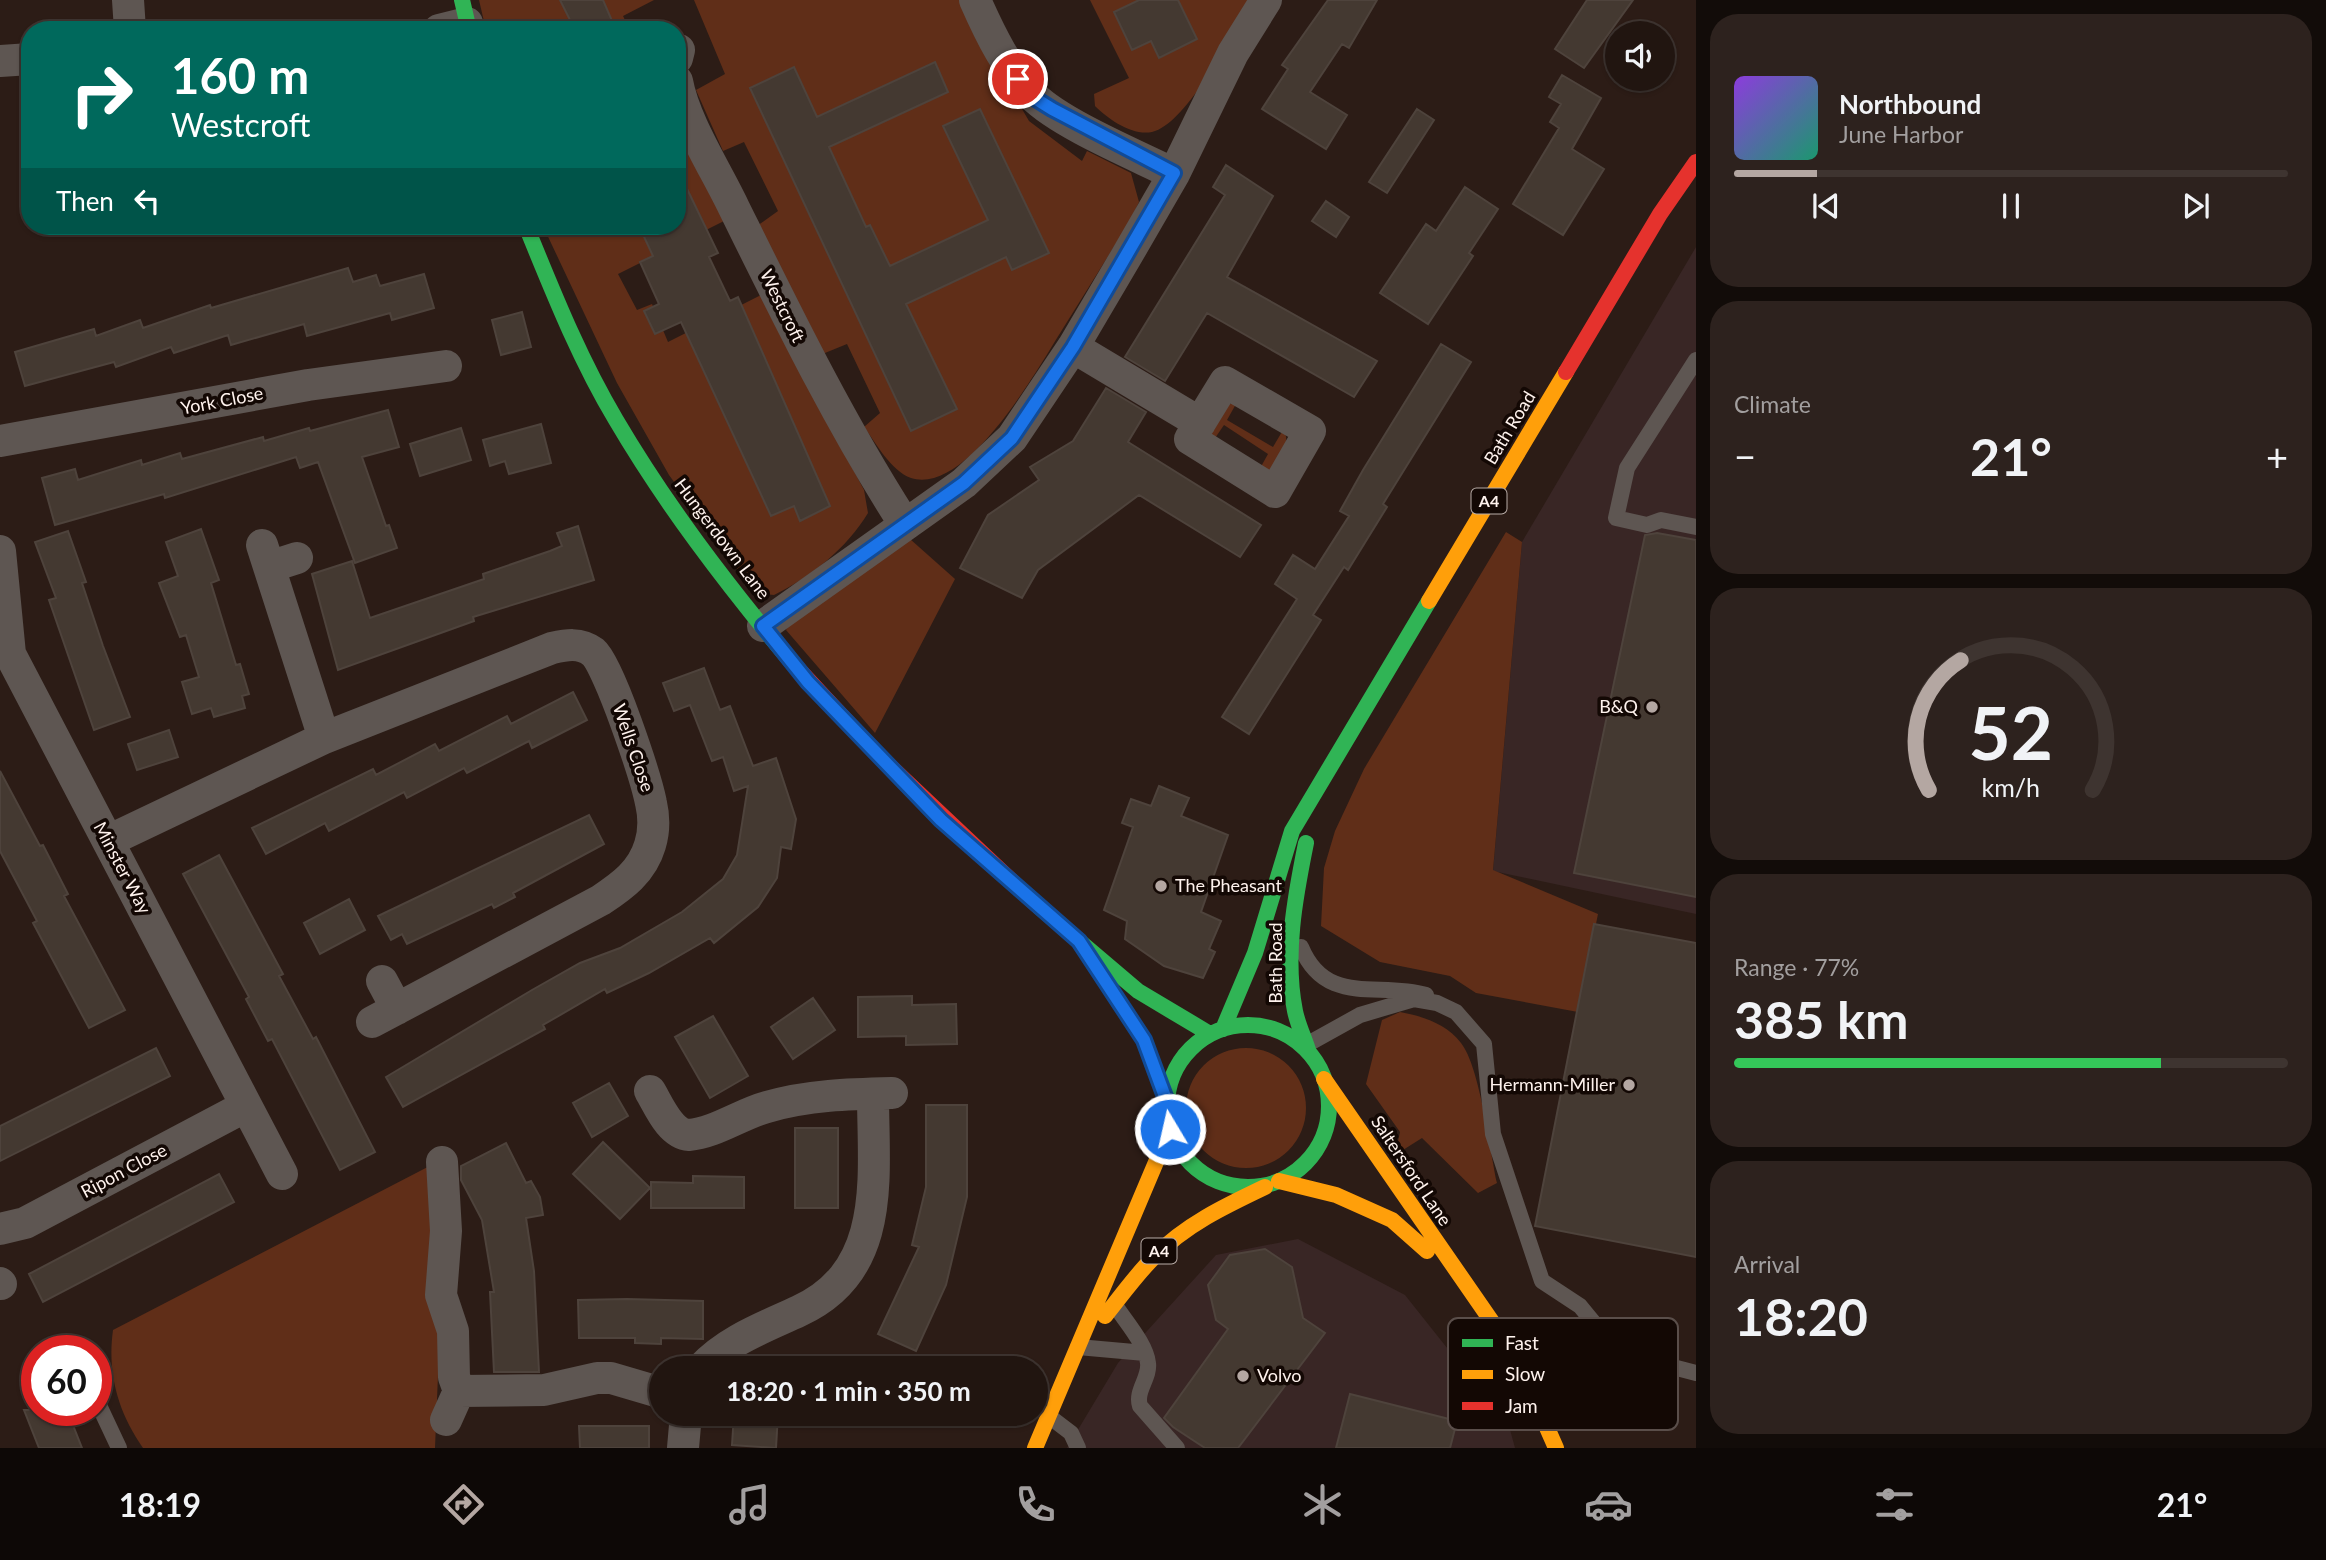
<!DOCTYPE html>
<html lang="en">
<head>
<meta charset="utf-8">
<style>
  body { margin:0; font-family:Lato,sans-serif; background:#2d221e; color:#f1f3f6; height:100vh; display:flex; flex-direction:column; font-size:26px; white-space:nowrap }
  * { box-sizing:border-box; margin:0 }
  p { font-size:23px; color:#a29f9f }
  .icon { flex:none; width:38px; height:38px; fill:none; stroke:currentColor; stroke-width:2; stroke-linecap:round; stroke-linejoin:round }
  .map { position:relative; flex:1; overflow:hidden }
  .panel { display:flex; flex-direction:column; gap:14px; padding:14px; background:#120c09; width:630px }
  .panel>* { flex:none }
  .hud { position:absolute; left:21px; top:21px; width:665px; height:214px; border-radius:28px; box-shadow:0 2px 5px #0004,0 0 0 2px #3e3430; background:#00695c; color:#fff; overflow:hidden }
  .tools { position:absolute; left:1605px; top:21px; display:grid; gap:14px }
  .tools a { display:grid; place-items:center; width:70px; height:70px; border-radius:50%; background:#211510; box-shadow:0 2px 5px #0004,0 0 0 2px #3e3430; font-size:35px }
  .speed { position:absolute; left:21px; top:1335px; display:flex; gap:14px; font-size:35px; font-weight:700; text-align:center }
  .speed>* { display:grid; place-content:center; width:91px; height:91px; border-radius:50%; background:#211510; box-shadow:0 2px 5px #0004,0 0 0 2px #3e3430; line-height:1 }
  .speed .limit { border:10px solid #d22; background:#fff; color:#111 }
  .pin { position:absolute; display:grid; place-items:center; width:60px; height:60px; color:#fff; margin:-30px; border:4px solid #fff; border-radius:50%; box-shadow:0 2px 7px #0007 }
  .me { position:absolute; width:77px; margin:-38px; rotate:351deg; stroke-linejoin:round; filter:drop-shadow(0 0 5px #0008) }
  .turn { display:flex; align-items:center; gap:24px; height:147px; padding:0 35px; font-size:32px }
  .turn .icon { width:91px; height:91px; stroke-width:2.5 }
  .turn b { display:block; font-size:49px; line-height:60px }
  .then { display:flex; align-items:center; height:66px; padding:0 35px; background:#0003; gap:14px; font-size:26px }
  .big { font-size:52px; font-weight:700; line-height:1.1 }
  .panel .widget { flex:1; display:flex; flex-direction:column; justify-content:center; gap:10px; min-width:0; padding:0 24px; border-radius:28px; background:#2d221e }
  .panel .dial { align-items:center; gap:0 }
  .dial svg { height:182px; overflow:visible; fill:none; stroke:#3e3430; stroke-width:7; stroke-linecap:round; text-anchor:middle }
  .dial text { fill:#f1f3f6; stroke:none }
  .song { display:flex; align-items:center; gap:21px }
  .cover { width:84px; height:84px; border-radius:10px; background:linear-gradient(135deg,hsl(270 70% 55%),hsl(160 70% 35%)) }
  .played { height:7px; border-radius:4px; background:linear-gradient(90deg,#b4a7a2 15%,#3e3430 15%) }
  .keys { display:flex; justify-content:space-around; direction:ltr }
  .heat { display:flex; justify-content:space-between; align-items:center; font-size:38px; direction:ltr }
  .charge { height:10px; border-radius:5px; background:linear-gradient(90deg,#34c759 77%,#3e3430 0) }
  .trip { position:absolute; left:649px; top:1356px; width:399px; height:70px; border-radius:35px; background:#211510; box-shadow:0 2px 5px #0004,0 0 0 2px #3e3430; font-weight:700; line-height:70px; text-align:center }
  .tab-bar { display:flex; height:112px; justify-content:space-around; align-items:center; background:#0d0806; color:#a29f9f }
  .tab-bar .icon { width:49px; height:49px }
  .tab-bar .on { color:#b4a7a2 }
  .tab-bar b { font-size:32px; color:#f1f3f6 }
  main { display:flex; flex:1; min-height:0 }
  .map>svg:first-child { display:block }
  .commercial { fill:#392625 }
  .green { fill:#602e18 }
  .building { fill:#443931; stroke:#4e433c; stroke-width:2 }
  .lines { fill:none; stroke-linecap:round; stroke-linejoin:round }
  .lane { stroke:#5e5652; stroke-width:16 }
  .street { stroke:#5e5652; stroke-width:32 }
  .fast { stroke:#30b455; stroke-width:16 }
  .slow { stroke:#ff9f0a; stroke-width:16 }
  .jam { stroke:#e5322d; stroke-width:16 }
  .route-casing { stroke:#114b97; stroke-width:18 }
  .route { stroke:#1a73e8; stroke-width:12 }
  .poi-dot { fill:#b4a7a2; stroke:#130804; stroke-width:2.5 }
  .labels { text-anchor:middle; stroke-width:7; stroke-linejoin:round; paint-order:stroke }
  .shield { fill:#130804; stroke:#b8aca7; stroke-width:2 }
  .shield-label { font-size:16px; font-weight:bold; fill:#fef2ed }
  .street-label { font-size:18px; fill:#fef2ed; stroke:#130804 }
  .poi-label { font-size:18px; fill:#fef2ed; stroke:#130804; text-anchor:end }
  .key { fill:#130804; stroke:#5a4e4a; stroke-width:2 }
  .key-label { font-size:19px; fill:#fef2ed }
</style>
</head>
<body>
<main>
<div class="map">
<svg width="1696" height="1448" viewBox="0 0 1696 1448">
  <rect width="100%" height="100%" fill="#2c1c16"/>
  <path class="commercial" d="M 1696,247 L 1696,914 L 1493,871 L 1522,542 Z
    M 1298,1239 L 1405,1295 L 1509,1426 L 1515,1448 L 1067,1448 L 1118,1363 L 1216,1255 Z"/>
  <path class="green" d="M 479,0 L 654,0 L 623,16 L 630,30 L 486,30 Z
    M 694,0 L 966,0 L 1002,75 L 1029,121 L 1082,161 L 1087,151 L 1131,173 L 1139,202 L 1130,221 C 1109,255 1088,288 1067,322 C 1042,361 969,496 911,478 C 891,471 876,443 864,427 L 880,413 L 847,344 L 820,355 L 757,226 L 778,211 L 744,142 L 723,151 L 696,90 L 725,74 Z
    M 1090,0 L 1254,0 C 1235,31 1186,125 1152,132 C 1132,136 1108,119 1095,106 L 1094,94 L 1129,78 Z
    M 677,127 L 724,221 L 618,274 L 637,310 L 652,304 L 668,342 L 761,295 L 864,490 L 868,513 C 847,548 811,577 774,595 L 755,593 L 669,475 L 617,383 L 543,226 L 677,226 Z
    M 1227,404 L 1236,404 L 1227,420 L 1273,447 L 1283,430 C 1293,443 1277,459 1270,471 L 1258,472 L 1268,454 L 1224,425 L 1213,441 L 1210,435 Z
    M 1506,532 L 1522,542 L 1493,870 L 1598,914 L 1578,1012 L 1476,993 L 1450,976 L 1380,962 L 1321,926 L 1324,868 L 1335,831 L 1364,769 Z
    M 910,539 L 955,579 L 875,733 L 786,630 L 791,619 Z
    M 1400,1012 C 1422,1016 1447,1024 1461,1043 C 1480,1067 1490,1151 1497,1183 L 1478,1193 L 1422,1138 L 1395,1155 L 1400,1132 L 1366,1084 L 1382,1020 Z
    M1186 1108a60 60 0 1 1 120 0a60 60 0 1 1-120 0Z
    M 447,1157 L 435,1448 L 143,1448 C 118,1412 107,1374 113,1330 Z"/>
  <path class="building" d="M 560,0 L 603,0 L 616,30 L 575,30 Z
    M 1139,0 L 1178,0 L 1197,39 L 1159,58 L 1151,41 L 1132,50 L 1114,12 Z
    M 1328,0 L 1377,0 L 1349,48 L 1342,44 L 1310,92 L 1347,115 L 1326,149 L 1262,109 L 1288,69 L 1282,65 Z
    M 1587,0 L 1633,0 L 1584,68 L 1555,49 Z
    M 935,62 L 948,92 L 829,147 L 866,227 L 870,225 L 890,266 L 988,220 L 943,126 L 980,109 L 1049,253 L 1012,270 L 1006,257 L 906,304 L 957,409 L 911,431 L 750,88 L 794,67 L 817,117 Z
    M 1562,75 L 1601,98 L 1572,149 L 1604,169 L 1563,235 L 1513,204 L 1559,128 L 1550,122 L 1561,104 L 1549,97 Z
    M 1417,109 L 1434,120 L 1387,193 L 1369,182 Z
    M 1226,165 L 1273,196 L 1227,277 L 1377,361 L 1354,397 L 1207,313 L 1165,381 L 1125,357 L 1225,195 L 1213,187 Z
    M 677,168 L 718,253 L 709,257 L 730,301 L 738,297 L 830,506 L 800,521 L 794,506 L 771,516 L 681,322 L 655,334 L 644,311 L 659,304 L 640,262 L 653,256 L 639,226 L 677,226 Z
    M 1465,187 L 1498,209 L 1469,253 L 1473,256 L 1428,324 L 1380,293 L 1426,224 L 1436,231 Z
    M 1326,201 L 1349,217 L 1336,237 L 1312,221 Z
    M 348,268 L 353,282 L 376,275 L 380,286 L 424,274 L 434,308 L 392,320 L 390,313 L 307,336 L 304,324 L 231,345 L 228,335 L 174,353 L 171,347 L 116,367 L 114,362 L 25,386 L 15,352 L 94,329 L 96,336 L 140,320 L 143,328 L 210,305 L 211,308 Z
    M 522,312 L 531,347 L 501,355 L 492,320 Z
    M 1441,344 L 1471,362 L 1383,504 L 1387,507 L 1348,570 L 1344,567 L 1313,615 L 1321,620 L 1249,734 L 1222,717 L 1297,599 L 1275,584 L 1293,555 L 1315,569 L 1349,516 L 1340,511 L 1363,470 Z
    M 1106,388 L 1146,412 L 1128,442 L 1261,525 L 1240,557 L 1139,495 L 1038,570 L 1022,598 L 960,568 L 988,515 L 1039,480 L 1030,467 L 1073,441 Z
    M 388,410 L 399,447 L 362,457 L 386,526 L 389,525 L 397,548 L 355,563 L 318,462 L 300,468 L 296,457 L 165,498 L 164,494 L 55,525 L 42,478 L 75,469 L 78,480 L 141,460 L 142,465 L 180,453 L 182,459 L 263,437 L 264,441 L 309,428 L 310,431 Z
    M 541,424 L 551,463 L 509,474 L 505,461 L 490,466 L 483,440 Z
    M 461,428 L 471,460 L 420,476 L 410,444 Z
    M 578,526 L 594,580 L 473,617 L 474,621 L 338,670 L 312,574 L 352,561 L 370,618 L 484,579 L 483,574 L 550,551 L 562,546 L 557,533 Z
    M 201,529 L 219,580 L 211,583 L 236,665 L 240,664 L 249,694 L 242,696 L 245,708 L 214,717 L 211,708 L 192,714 L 182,682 L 199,677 L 186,635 L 180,637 L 159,583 L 178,576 L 166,542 Z
    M 68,531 L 86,582 L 82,583 L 103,646 L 130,717 L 94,730 L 49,600 L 56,598 L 35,542 Z
    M 1657,533 L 1696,540 L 1696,897 L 1574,873 L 1645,535 Z
    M 704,668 L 720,710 L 730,706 L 753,766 L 776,758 L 796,819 L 791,849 L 781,847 L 777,878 L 758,907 L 714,943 L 710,938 L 649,973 L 607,993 L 605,989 L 543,1025 L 545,1029 L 403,1107 L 386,1077 L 532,990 L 580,963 L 620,948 L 682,912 L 723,879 L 737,855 L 748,786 L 734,791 L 723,757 L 712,761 L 690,705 L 674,711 L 663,683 Z
    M 573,692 L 587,720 L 532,748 L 529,741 L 467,773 L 464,768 L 407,798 L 404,792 L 329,831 L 325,823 L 266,854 L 252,828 L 373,769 L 376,775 L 435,744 L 439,751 L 507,716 L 511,724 Z
    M 169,730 L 178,757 L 137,770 L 128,744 Z
    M 0,771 L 40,846 L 43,845 L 68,894 L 64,896 L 125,1010 L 89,1028 L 33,923 L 37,921 L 0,851 Z
    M 1159,786 L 1189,798 L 1181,816 L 1228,835 L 1201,912 L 1221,921 L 1209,949 L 1215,952 L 1203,978 L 1164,966 L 1125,939 L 1127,921 L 1104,910 L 1133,827 L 1122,823 L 1131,799 L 1151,806 Z
    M 589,815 L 604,844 L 513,893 L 515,897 L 494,908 L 492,904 L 407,944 L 402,934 L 391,940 L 378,916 Z
    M 219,855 L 283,974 L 279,976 L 313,1039 L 316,1037 L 375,1152 L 340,1170 L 272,1039 L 268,1041 L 246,999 L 249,997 L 183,874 Z
    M 349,899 L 365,930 L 320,954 L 304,923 Z
    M 1594,924 L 1696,943 L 1696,1257 L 1535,1226 Z
    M 912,996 L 912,1005 L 956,1004 L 957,1044 L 906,1045 L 906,1036 L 858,1037 L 858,997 Z
    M 813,998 L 835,1030 L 793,1059 L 771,1027 Z
    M 713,1016 L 748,1076 L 710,1098 L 675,1037 Z
    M 156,1048 L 170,1076 L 0,1161 L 0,1126 Z
    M 609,1083 L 628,1116 L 592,1137 L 573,1103 Z
    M 926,1105 L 967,1105 L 967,1197 L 946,1285 L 916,1351 L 878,1334 L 919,1247 L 912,1245 L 926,1187 Z
    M 795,1128 L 838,1128 L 838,1208 L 795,1208 Z
    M 603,1142 L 650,1188 L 620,1219 L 573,1174 Z
    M 506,1143 L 526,1183 L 531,1181 L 540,1197 L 543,1215 L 526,1218 L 534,1271 L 539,1372 L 494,1372 L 490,1292 L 494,1292 L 482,1220 L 461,1180 L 461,1166 Z
    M 219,1174 L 234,1202 L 43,1302 L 29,1274 Z
    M 693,1176 L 744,1177 L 744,1208 L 651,1208 L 651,1182 L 693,1183 Z
    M 1265,1249 L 1292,1267 L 1303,1318 L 1325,1333 L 1238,1448 L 1205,1448 L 1173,1427 L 1164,1418 L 1228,1329 L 1216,1320 L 1208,1285 L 1230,1255 Z
    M 627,1299 L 703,1301 L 703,1339 L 661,1338 L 661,1344 L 635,1343 L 635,1338 L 579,1338 L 578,1300 Z
    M 1350,1394 L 1457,1421 L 1450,1448 L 1336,1448 Z
    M 24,1410 L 67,1410 L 82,1448 L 39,1448 Z
    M 734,1414 L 778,1414 L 776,1448 L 732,1445 Z
    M 579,1426 L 649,1426 L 649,1448 L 580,1448 Z"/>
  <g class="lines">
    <path class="lane" d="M 1696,360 L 1627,468 L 1616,518 L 1647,525 L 1661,520 L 1696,527
      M 1301,947 C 1326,1007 1378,981 1426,995
      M 1306,1045 L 1360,1015 L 1414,999 L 1437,1003 L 1456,1012 L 1484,1044 L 1493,1134 L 1542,1281 L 1580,1306 L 1603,1334 L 1627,1355 L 1696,1373
      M 1115,1305 C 1125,1321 1146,1344 1148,1363 C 1150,1378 1135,1391 1140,1406 L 1177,1448
      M 1078,1347 L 1145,1353
      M 96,1399 L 119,1448
      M 1050,1417 L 1071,1433 L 1078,1448"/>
    <path class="street" d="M 128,0 L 130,30
      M 975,0 C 990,34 1007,69 1033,96 C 1061,124 1136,155 1174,174
      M 439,30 L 467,23
      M 677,58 L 679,50
      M 0,61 L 30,59
      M 677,81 C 684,121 716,170 734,208 C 787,315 839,422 904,523
      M 1073,347 L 1200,423
      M 1225,382 L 1310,431 L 1275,492 L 1190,439 Z
      M 0,441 L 308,385 L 446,366
      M 262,545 L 324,738
      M 0,551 L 10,654 L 282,1174
      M 269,567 L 297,558
      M 763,626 L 964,483 L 1012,438 L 1073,347 L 1126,257 L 1174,174 L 1233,53 L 1266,0
      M 108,841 L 324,738 L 552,648 C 566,645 580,642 593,652 C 609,665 646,778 651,803 C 654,816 654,832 650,845 C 642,872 622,886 601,900 L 372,1022
      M 382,981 L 397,1009
      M 650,1091 C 659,1106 670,1134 689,1135 C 715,1133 741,1114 767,1107 C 808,1095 850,1094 892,1093
      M 442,1162 L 446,1231 L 441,1295 L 453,1331 L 454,1377 L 459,1391 L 544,1390 L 597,1378 L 611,1378 L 662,1393
      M 0,1229 L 25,1223 L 246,1106
      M 0,1283 L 1,1284
      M 702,1368 C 728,1340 765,1327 799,1311 C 888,1270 873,1176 873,1094
      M 446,1420 L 459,1391
      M 683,1448 L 686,1414"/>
    <path class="fast" d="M 462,0 L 469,30
      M 526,226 C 553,292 579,358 616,420 C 666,505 725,582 788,658
      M 1306,843 C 1295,897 1284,956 1295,1011 C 1298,1026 1305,1039 1309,1053
      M 1038,906 L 1138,991 L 1210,1034
      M 1101,974 L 1144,1040 L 1167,1102
      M1167 1106a81 81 0 1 1 162 0a81 81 0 1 1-162 0Z
      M 1223,1029 L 1255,953 L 1292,831 L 1429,601"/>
    <path class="slow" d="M 1429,601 L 1566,372
      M 1324,1079 L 1515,1355 L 1556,1448
      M 1279,1181 L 1336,1195 L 1392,1220 L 1427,1251
      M 1105,1316 C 1121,1296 1136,1275 1154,1257 C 1185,1225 1225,1206 1265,1187
      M 1035,1448 L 1170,1129"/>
    <path class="jam" d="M 1566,372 L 1660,214 L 1696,162
      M 788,658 L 876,753 L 1038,906"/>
  </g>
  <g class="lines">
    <defs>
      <path id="route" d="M 1018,79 L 1036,99 L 1052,109 L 1174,173 L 1073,347 L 1012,438 L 964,483 L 763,626 L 808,682 L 941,820 L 1079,941 L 1144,1040 L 1167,1102 L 1170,1129"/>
    </defs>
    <use href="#route" class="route-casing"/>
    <use href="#route" class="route"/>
  </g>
  <g class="poi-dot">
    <circle cx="1652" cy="707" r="7"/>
    <circle cx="1161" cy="886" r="7"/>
    <circle cx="1629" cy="1085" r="7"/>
    <circle cx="1243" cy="1376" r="7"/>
  </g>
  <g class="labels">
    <g class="shield">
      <rect x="1471.5" y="488.5" width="35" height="25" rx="5"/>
      <rect x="1141.5" y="1238.5" width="35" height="25" rx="5"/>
    </g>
    <g class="shield-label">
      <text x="1489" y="507">A4</text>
      <text x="1159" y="1257">A4</text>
    </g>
    <g class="street-label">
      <text transform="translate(782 306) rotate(64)" y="6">Westcroft</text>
      <text transform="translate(222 401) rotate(-11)" y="6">York Close</text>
      <text transform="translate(1510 428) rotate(-59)" y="6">Bath Road</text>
      <text transform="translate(722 539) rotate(53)" y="6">Hungerdown Lane</text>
      <text transform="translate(633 748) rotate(71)" y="6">Wells Close</text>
      <text transform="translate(122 868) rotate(62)" y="6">Minster Way</text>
      <text transform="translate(1276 963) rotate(-90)" y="6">Bath Road</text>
      <text transform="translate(124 1171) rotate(-28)" y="6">Ripon Close</text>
      <text transform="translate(1411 1171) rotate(56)" y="6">Saltersford Lane</text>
    </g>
    <g class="poi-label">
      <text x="1638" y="713">B&amp;Q</text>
      <text x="1175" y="892" text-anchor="start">The Pheasant</text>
      <text x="1615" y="1091">Hermann-Miller</text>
      <text x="1257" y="1382" text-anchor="start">Volvo</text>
    </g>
  </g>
  <rect x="1448" y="1318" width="230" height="112" rx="10" class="key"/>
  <rect x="1462" y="1339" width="31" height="8" fill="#30b455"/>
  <rect x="1462" y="1370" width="31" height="9" fill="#ff9f0a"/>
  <rect x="1462" y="1402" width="31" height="8" fill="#e5322d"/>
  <g class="key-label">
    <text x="1505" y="1350">Fast</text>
    <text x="1505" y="1381">Slow</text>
    <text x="1505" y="1413">Jam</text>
  </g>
</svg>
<div class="tools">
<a><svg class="icon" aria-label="sound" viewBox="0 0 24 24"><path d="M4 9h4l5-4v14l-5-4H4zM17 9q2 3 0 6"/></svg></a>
</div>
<div class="speed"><div class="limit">60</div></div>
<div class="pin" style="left:1018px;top:79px;background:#d93025"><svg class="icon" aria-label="arrive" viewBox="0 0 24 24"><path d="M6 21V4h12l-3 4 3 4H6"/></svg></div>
<svg class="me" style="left:1170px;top:1129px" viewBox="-20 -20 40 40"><circle r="17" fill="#1a73e8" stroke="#fff" stroke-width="3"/><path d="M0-11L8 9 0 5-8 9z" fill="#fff"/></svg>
<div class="trip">18:20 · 1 min · 350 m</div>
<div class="hud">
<div class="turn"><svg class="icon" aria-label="right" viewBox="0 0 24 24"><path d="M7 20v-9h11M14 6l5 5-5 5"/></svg><div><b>160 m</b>Westcroft</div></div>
<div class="then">Then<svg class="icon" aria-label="left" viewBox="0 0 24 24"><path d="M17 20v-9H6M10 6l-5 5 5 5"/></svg></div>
</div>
</div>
<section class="panel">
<div class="widget">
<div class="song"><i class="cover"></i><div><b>Northbound</b><p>June Harbor</p></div></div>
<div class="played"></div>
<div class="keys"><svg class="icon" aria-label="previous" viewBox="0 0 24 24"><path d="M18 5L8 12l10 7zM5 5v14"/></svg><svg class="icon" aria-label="pause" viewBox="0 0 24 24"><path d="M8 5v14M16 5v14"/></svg><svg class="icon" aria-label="next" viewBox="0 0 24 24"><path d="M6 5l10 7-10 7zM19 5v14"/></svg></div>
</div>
<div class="widget"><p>Climate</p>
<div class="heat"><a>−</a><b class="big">21°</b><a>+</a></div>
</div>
<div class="widget dial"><svg viewBox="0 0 100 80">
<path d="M14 69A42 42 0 1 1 86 69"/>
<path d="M14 69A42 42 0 0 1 28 12" stroke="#b4a7a2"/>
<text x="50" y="56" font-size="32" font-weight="700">52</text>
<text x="50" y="72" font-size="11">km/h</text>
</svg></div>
<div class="widget"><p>Range · 77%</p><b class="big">385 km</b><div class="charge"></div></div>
<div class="widget"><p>Arrival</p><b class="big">18:20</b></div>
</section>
</main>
<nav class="tab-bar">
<b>18:19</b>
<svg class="icon on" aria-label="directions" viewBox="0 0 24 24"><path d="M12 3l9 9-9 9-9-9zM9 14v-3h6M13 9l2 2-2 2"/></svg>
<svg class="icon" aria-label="music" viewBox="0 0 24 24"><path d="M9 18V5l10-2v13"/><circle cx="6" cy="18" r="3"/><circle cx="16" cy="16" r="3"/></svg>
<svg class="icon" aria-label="phone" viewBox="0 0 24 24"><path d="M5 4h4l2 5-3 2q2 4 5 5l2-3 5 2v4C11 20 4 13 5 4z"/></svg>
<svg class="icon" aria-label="climate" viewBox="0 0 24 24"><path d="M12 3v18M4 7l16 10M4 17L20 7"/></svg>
<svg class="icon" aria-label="car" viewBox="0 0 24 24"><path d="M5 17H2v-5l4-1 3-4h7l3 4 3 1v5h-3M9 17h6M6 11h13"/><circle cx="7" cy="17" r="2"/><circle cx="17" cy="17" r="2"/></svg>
<svg class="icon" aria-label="filters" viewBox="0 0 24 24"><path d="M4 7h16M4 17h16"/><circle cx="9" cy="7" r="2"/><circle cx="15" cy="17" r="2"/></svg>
<b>21°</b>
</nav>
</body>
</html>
